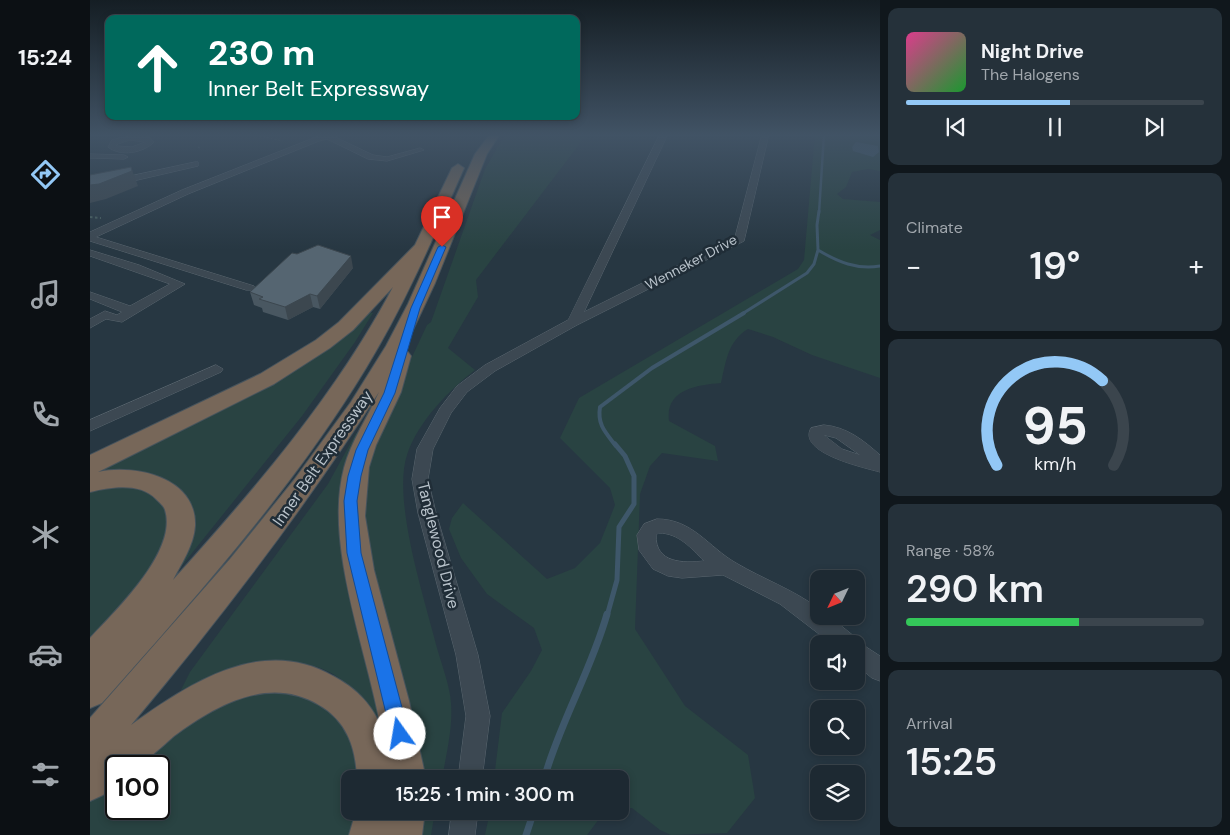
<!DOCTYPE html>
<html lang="en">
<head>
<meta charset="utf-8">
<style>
  body { margin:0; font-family:"DM Sans",sans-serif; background:#25313a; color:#f1f3f6; height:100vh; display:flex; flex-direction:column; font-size:19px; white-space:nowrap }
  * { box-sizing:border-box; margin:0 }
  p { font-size:16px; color:#a0a6ac }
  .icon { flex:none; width:28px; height:28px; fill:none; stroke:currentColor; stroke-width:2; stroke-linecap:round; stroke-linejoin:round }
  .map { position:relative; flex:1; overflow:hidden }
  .side { display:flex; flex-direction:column; gap:8px; padding:8px; background:#10171c; width:350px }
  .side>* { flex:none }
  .top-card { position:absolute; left:15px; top:15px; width:475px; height:105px; border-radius:10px; box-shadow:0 2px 8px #0003,0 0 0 1px #3b454d; background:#00695c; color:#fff; overflow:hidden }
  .needle { width:32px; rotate:227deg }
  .fabs { position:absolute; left:720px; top:570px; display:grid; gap:10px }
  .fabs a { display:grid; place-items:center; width:55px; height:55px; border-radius:10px; background:#1d2932; box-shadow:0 2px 8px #0003,0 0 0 1px #3b454d; font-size:25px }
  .speed { position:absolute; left:15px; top:755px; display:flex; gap:10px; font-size:25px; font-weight:700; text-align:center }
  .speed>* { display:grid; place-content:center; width:65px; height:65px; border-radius:50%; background:#1d2932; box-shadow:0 2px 8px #0003,0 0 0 1px #3b454d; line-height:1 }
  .speed .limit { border:2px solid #111; border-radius:8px; background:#fff; color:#111 }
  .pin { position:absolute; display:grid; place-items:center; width:42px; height:42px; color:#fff; margin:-51px -21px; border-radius:50% 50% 50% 0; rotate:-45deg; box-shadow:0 0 5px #0007 }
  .pin .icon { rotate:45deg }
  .me { position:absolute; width:55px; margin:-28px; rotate:347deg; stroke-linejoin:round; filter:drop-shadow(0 0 4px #0008) }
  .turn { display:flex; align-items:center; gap:18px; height:105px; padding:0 20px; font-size:22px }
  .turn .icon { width:65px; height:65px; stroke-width:2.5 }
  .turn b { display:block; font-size:35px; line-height:42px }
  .big { font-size:38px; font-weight:600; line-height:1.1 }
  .side .tile { flex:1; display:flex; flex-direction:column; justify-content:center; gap:8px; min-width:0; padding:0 18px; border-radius:10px; background:#25313a }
  .side .dial { align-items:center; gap:0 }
  .dial svg { height:130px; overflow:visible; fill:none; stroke:#3b454d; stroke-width:7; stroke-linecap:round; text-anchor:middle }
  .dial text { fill:#f1f3f6; stroke:none }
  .song { display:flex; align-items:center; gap:15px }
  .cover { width:60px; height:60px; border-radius:8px; background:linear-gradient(135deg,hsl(330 70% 55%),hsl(130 70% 35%)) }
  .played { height:5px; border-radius:2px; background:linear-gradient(90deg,#93c8f6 55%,#3b454d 55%) }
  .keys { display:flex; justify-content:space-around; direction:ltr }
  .heat { display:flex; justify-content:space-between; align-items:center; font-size:28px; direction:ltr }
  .charge { height:8px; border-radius:4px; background:linear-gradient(90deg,#34c759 58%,#3b454d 0) }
  .trip { position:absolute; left:251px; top:770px; width:288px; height:50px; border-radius:10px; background:#1d2932; box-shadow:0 2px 8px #0003,0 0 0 1px #3b454d; font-weight:600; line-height:50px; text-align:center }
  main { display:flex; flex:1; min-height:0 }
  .dock { display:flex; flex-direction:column; width:90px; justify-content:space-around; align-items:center; background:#0c1014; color:#a0a6ac }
  .dock .icon { width:35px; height:35px }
  .dock .on { color:#93c8f6 }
  .dock b { font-size:22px; color:#f1f3f6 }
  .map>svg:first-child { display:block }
  .green { fill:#294342 }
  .water { fill:#3e576a }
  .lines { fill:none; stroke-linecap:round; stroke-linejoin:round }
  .stream-far4 { stroke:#3e576a; stroke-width:2.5 }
  .stream-far3 { stroke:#3e576a; stroke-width:3 }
  .stream-far2 { stroke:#3e576a; stroke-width:4 }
  .stream-far1 { stroke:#3e576a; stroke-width:5 }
  .stream { stroke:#3e576a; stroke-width:7 }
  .minor-casing { stroke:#5a666f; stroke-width:1 }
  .highway-casing { stroke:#46535c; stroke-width:2 }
  .path-far1 { stroke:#4a6060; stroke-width:1; stroke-dasharray:2 2; stroke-linecap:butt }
  .path { stroke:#4a6060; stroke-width:2; stroke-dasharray:2.5 2.5; stroke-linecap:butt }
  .minor { fill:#3c4852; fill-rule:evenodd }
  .highway { fill:#776759; fill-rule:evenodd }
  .wall { fill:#495761 }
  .shaded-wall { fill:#3c474f }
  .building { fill:#556571; stroke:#3c474f }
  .route { fill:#1a73e8; stroke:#114b97 }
  .labels { text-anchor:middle; stroke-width:5; stroke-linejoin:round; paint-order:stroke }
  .far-street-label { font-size:14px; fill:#b9c3cb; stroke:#202d37 }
  .street-label { font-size:16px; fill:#b9c3cb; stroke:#202d37 }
</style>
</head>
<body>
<main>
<nav class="dock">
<b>15:24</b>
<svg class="icon on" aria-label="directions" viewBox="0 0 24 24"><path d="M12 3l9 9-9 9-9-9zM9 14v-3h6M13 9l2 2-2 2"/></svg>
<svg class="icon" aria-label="music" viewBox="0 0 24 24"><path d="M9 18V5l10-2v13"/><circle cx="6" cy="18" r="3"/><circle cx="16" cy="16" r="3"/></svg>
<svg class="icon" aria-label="phone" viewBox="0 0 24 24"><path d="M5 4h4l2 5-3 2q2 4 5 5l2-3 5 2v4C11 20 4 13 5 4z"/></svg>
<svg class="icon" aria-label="climate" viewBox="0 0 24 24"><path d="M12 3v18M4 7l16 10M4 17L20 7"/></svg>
<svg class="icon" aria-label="car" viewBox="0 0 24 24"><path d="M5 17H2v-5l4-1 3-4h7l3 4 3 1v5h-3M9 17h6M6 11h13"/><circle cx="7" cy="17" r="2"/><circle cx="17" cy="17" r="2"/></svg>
<svg class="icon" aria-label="filters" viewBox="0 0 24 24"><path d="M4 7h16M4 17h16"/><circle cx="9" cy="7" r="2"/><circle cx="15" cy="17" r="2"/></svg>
</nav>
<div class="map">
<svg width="790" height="835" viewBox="0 0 790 835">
  <rect width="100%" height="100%" fill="#273742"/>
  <path class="green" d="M 415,134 L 497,134 L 386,280 L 388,297 L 358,348 L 385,370 C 359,390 327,423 317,455 C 302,501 335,600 347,648 C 352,666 360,686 361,703 C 363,728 356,755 352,779 L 330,779 L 275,542 L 272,506 L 284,438 L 337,325 L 341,322 L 395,169 Z
    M 725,134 L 790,134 L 790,171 L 778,169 L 762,172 L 756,187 L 747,194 L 753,199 L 790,202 L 790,230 L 780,235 L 790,240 L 790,378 L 722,355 L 683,337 L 658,329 C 638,341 636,361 631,383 C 606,385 575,390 579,421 L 625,446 L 628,461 L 572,453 L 560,466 L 550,494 L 545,629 L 595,706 L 658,755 L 665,798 L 637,833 L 581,835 L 570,830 L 542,808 L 530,808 L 530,779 L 404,779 L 412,713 L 441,671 L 452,650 L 444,628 L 397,594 L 371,558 L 359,529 L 362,518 L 373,503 L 457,579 L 485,568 L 510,543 L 525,505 L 520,488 L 470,438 L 489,398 L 708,269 L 714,260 Z
    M 276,312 L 283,313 L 265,342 L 212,416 L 90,568 L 85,566 L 87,488 L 67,477 L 0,477 L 0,471 L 57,442 Z
    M 266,433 L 270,434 L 260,457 L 295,721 L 289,727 C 279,710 268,695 254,682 C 228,658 179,658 148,667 C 128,673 110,683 91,690 L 100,672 L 238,484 Z
    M 31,485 L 64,493 L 77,505 L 79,544 L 0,649 L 0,489 Z
    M 199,687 L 239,705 L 264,742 L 272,779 L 260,779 L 260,811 L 269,811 L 264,835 L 0,835 L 0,799 L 26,772 L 26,809 L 69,809 L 69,766 L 32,766 L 125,700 Z
    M 330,811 L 345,811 L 341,835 L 328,835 Z
    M 400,811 L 515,811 L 497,835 L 395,835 Z"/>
  <path class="water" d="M 766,142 L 788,146 L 789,152 L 783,157 L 763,151 L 762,147 Z"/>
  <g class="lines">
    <path class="stream-far4" d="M 729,213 L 734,134"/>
    <path class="stream-far3" d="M 729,211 L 727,225 L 728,250 C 748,262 767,270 790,266
      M 652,314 L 717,273 L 724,264 L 728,250"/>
    <path class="stream-far2" d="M 526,446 C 516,433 507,425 510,407 L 562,368 L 654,313"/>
    <path class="stream-far1" d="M 517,616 L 527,580 L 529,527 L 544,504 L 544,476 L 535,456 L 525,444"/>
    <path class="stream" d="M 454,779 C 470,722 501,671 517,614
      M 436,835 L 444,811"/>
    <defs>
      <path id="minor" d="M 234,134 L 252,134 L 245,137 L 283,155 L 297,157 L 330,148 L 334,150 L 297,161 L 278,159 L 237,139 L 229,141 L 98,194 L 6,237 L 164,286 L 164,290 L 156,290 L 0,241 L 0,232 L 92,190 Z
        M 570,134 L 578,134 L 494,312 L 645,237 L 672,134 L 679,134 L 654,241 L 487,325 L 405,371 L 377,392 L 361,413 L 343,449 L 338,479 L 346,513 L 388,655 L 400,716 L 392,779 L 368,779 L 376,716 L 366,655 L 328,513 L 322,479 L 327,449 L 350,408 L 367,386 L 395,365 L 478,320 Z
        M 40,136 L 58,136 L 64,142 C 53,153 31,157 18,147 L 22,140 ZM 40,140 L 55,142 L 42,147 L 26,146 L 28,144 Z
        M 0,154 L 34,155 L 38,157 L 34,159 L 0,158 Z
        M 105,162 L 108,162 L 108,166 L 0,191 L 0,185 Z
        M 0,250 L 49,265 L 95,284 L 32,322 L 16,319 L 0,328 L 0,319 L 15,311 L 27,315 L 32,312 L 0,299 L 0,292 L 40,306 L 80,284 L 0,256 Z
        M 126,365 L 133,369 L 131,372 L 0,431 L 0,420 Z
        M 734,425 C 757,427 773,440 790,455 L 790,472 C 776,468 706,453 721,428 ZM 734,435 L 746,438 L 770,455 L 752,449 Z
        M 567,519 C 603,519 618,547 646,563 C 673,579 702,589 728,608 L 729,616 L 739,616 L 765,637 L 767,641 L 790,656 L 790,681 L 782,678 L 766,665 L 766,644 L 742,644 L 690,604 L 633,575 L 592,578 L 578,576 L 563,569 L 549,550 L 547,535 L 554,524 ZM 569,533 C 589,533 601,548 614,561 C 594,563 565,564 566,535 Z
        M 362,811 L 388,811 L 385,835 L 359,835 Z"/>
      <path id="highway" d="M 400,134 L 410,134 L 397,154 L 345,283 L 313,351 L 318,352 L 321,356 L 311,392 L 286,445 L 279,467 L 275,516 L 284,570 L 319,701 L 336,779 L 267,779 C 266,748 257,721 229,705 C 179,675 126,705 84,736 C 76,743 54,764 45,766 C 40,768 32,766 26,766 L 26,784 L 13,795 L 0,801 L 0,718 L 140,559 L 204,480 L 261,402 L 296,346 L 318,304 L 385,154 ZM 289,392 C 278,417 261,441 254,468 C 234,543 276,648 290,724 C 279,701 265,688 243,676 C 172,635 100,683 41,725 C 130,619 215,508 289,392 Z
        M 368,164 L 374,168 C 344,236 315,304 276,368 C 202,490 106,597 12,703 L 0,708 L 0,638 C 26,610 88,551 75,510 C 74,506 69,502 66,499 C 50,482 20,487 0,492 L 0,455 L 170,374 L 226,340 L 249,322 L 325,245 L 362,168 ZM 303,287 C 246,395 165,489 83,580 C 91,564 104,545 105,526 C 107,477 45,464 8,472 L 184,384 L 240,348 L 263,330 Z
        M 266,811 L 335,811 L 332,835 L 259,835 Z"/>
    </defs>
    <use href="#minor" class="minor-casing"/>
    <use href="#highway" class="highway-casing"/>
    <path class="path-far1" d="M 161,134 L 193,141
      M 108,147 L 110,148"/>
    <path class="path" d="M 0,217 L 11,218"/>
    <use href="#minor" class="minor"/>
    <use href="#highway" class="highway"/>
  </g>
  <path class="wall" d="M 22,134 L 64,134 L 32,136 Z
    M 71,134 L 91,134 L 82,136 Z
    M 263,268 L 230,309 L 223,307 L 198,320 L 173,312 L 172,308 L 164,305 L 160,292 Z"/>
  <path class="shaded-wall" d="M 31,134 L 64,134 L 32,136 Z
    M 81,134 L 91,134 L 82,136 Z
    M 41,167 L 48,186 L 16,199 L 0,203 L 0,185 Z
    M 261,256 L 263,268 L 230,309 L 227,296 Z
    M 220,294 L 223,307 L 198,320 L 195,307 Z"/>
  <path class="building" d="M 41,167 L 42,171 L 9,184 L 0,185 L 0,175 Z
    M 228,245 L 261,256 L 227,296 L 220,294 L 195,307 L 169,299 L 173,297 L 160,292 L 202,253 L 207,254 Z"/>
  <linearGradient id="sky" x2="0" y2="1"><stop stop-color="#151e24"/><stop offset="0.54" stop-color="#415365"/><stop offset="1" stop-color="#415365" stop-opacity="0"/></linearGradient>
  <rect width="790" height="250" fill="url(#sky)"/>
  <path class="route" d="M 352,245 L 356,247 L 330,308 L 305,393 L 278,450 L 271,476 L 267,501 L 271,553 L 319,734 L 316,740 L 310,743 L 303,740 L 301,734 L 257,553 L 254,501 L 258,476 L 266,450 L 294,393 L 321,308 L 348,247 Z"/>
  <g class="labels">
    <g class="far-street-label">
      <text transform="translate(601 262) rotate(-28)" y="5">Wenneker Drive</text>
    </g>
    <g class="street-label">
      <text transform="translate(232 458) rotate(-55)" y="6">Inner Belt Expressway</text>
      <text transform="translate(349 545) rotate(76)" y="6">Tanglewood Drive</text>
    </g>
  </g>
</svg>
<div class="fabs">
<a><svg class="needle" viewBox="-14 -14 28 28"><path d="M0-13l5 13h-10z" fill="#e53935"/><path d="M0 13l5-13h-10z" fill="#a0a6ac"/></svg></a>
<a><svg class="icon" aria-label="sound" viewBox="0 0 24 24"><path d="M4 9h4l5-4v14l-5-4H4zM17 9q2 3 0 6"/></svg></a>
<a><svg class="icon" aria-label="search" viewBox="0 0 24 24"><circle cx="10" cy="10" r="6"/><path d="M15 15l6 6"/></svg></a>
<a><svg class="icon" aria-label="layers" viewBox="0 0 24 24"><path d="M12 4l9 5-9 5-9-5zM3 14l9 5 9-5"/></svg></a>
</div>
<div class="speed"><div class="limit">100</div></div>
<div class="pin" style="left:352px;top:247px;background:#d93025"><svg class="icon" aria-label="arrive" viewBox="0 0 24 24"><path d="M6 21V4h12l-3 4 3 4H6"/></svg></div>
<svg class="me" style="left:310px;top:734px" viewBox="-20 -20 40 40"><circle r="19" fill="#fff"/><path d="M0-13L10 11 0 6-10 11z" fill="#1a73e8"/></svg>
<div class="trip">15:25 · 1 min · 300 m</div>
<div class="top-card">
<div class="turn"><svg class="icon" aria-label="ahead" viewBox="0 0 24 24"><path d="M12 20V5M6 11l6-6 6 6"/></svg><div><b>230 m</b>Inner Belt Expressway</div></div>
</div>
</div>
<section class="side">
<div class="tile">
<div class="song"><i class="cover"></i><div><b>Night Drive</b><p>The Halogens</p></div></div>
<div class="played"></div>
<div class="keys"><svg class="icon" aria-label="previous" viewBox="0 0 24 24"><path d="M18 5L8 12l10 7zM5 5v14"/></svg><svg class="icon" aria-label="pause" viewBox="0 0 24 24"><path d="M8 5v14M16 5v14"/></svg><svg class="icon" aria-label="next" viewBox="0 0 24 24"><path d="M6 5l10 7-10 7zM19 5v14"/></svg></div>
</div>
<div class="tile"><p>Climate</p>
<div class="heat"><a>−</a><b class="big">19°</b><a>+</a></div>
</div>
<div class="tile dial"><svg viewBox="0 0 100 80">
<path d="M14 69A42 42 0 1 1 86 69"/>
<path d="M14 69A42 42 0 0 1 79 17" stroke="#93c8f6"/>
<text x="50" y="56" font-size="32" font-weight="700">95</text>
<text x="50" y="72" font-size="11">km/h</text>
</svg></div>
<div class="tile"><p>Range · 58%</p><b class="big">290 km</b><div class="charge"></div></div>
<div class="tile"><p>Arrival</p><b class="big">15:25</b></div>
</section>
</main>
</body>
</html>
